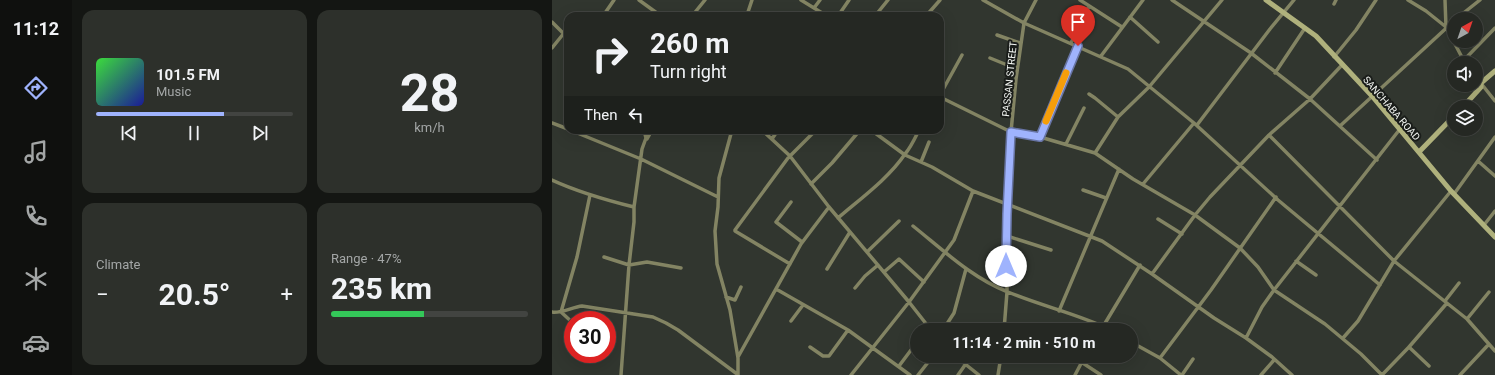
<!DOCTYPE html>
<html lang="en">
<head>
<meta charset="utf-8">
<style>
  body { margin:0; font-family:Roboto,sans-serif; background:#2d302b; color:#f1f3f6; height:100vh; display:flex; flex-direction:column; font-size:15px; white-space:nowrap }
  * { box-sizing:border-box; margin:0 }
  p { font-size:13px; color:#a3a6a6 }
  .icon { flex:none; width:22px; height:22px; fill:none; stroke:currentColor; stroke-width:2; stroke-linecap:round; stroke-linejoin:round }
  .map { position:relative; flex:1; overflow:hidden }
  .side { display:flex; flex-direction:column; gap:10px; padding:10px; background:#141613; width:480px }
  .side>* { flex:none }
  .top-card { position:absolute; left:12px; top:12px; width:380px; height:122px; border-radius:12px; box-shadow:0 4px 16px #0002,0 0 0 1px #424441; background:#252823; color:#f1f3f6; overflow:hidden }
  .needle { width:26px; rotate:40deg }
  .controls { position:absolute; left:895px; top:12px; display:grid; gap:8px }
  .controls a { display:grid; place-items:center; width:36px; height:36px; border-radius:50%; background:#252823; box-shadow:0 4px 16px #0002,0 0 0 1px #424441; font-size:20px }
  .speed { position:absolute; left:12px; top:311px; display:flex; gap:8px; font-size:20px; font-weight:700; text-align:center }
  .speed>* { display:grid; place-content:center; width:52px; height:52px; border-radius:50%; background:#252823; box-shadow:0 4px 16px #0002,0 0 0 1px #424441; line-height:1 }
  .speed .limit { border:6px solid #d22; background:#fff; color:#111 }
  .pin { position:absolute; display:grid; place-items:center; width:34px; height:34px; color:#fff; margin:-41px -17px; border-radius:50% 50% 50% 0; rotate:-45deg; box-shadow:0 0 4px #0007 }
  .pin .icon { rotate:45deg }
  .me { position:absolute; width:44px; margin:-22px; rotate:0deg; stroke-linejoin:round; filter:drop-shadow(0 0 3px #0008) }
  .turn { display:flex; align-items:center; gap:14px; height:84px; padding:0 20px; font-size:18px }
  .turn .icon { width:52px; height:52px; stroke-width:2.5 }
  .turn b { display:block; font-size:28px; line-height:34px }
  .then { display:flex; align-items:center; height:38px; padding:0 20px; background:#0003; gap:8px; font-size:15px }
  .big { font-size:30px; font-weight:700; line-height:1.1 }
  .side .tile { flex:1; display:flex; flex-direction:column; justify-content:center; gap:6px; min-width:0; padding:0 14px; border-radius:12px; background:#2d302b }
  .side .dial { align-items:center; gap:0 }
  .dial b { font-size:52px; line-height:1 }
  .song { display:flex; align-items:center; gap:12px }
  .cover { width:48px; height:48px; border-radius:6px; background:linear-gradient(135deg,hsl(120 70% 55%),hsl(240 70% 35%)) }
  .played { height:4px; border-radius:2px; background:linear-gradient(90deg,#9fb3fd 65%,#424441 65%) }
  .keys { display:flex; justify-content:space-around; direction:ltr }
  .heat { display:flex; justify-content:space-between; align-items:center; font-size:22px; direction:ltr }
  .charge { height:6px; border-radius:3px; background:linear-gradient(90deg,#34c759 47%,#424441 0) }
  .side .tiles { flex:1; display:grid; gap:10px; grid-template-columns:repeat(2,1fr) }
  .trip { position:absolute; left:358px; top:323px; width:228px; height:40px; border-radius:20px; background:#252823; box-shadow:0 4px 16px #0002,0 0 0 1px #424441; font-weight:700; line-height:40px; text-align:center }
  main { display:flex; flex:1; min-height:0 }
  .menu { display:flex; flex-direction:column; width:72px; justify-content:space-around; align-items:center; background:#0f100e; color:#a3a6a6 }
  .menu .icon { width:28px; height:28px }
  .menu .on { color:#9fb3fd }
  .menu b { font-size:18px; color:#f1f3f6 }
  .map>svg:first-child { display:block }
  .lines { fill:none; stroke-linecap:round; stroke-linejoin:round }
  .street { stroke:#838463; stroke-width:3.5 }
  .secondary { stroke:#afb17c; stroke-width:5 }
  .route-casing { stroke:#6774a4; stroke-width:10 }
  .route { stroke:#9fb3fd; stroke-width:7 }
  .slow { stroke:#f59e0b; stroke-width:7 }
  .labels { text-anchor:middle; stroke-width:4; stroke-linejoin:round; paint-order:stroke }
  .street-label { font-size:10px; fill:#f3f6f2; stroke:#1a1d1a }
</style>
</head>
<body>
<main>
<nav class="menu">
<b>11:12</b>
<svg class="icon on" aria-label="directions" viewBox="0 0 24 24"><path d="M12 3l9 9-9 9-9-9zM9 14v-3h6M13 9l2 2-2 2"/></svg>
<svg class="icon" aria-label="music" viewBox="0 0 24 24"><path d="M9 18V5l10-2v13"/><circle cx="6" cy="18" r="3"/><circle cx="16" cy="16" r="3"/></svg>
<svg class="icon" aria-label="phone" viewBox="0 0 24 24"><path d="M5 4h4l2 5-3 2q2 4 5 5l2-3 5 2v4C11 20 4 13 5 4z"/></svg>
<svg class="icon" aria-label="climate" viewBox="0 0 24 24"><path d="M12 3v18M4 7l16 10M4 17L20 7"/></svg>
<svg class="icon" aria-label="car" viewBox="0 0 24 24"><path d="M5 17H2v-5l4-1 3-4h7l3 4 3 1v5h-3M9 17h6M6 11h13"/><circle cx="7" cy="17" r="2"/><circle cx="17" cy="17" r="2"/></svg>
</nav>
<section class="side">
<div class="tiles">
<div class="tile">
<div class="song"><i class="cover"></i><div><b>101.5 FM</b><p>Music</p></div></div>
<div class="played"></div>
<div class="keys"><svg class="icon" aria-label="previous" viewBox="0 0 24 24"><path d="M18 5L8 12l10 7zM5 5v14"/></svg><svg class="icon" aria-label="pause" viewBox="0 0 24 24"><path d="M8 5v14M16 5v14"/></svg><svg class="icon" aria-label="next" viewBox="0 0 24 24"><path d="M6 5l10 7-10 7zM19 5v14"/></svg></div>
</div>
<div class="tile dial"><b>28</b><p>km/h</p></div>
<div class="tile"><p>Climate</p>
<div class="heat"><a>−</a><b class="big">20.5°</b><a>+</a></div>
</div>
<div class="tile"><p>Range · 47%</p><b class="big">235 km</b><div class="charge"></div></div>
</div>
</section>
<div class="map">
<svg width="943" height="375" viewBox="0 0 943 375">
  <rect width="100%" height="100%" fill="#31362f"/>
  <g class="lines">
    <path class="street" d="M 87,0 L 109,16
      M 249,0 L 275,16
      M 431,0 L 472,23 L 576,69 L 642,123 L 726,200 L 828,285
      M 528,0 L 570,27
      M 620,0 L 699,53 L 758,99 L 825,160
      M 856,0 L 874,11 L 894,27
      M 893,0 L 894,27 L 913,63
      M 782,4 L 784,0
      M 262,8 L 268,0
      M 51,16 L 62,0
      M 140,16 L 153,0
      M 192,16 L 196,12 L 200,0
      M 286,16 L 297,0
      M 323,16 L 336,0
      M 374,16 L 388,0
      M 578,17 L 606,42
      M 904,19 L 928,0
      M 0,22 L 16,38
      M 445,35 L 468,43
      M 519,43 L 537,6
      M 0,48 L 12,33
      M 549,56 L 591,0
      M 782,57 L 804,30 L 824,0
      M 438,58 L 465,69
      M 911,61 L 943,28
      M 723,73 L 753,28
      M 924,77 L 943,101
      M 537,94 L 543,98 L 566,117
      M 388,95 L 410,55
      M 388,97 L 459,132
      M 0,123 L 16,129
      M 645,125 L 718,29 L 742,0
      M 788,126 L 902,21
      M 18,130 L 89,159 L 166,197
      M 180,130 L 167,178 L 166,207 L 163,231 L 165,264 L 178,310 L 186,358 L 186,375
      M 210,130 L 238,156 L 277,207 L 357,302 L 379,330
      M 319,130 L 353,155 L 380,167 L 421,191 L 550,241 L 600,274 L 662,318 L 694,338 L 720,357 L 740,375
      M 459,132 L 488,137 L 543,153 L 581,179 L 643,215 L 688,248 L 706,267 L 722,290 L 773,324 L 809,354 L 830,375
      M 717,135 L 842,261 L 915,319 L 943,351
      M 485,137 L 487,137 L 525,46
      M 95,139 L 100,130
      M 220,139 L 226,130
      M 514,144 L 532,108
      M 543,153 L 566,117 L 597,87 L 670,0
      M 926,161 L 943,176
      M 369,162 L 377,142
      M 0,180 C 26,192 54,200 82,207
      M 259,184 L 280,163 L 308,130
      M 591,184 L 642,123
      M 531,190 L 554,198
      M 902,194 L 943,137
      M 239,202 L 224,222 L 250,242
      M 286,218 C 308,199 337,178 353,154 C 359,147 363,138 367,130
      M 606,219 L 630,234
      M 932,225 L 943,211
      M 361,226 C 391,250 420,278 456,292 C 489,306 526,314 559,330
      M 455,236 L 499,250
      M 315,252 L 347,221
      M 52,257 L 77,265 L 95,262 L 129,268
      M 744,261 L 764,275
      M 238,264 L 183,231 L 183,230 L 236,158 L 264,130
      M 275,269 L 298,232
      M 332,272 L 347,259 L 372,282
      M 600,274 L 643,215 L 658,197 L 717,135 L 758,99 L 790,65
      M 303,288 L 313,276 L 326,265
      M 224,289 L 296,330 L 358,375
      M 174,297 L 183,300 L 189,287
      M 893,301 L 907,283
      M 507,311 L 567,169
      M 0,312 C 7,314 21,307 30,306 L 101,317 L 114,323 L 126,330 L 185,374
      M 915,319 L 937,292
      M 239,321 L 251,305
      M 21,323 L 9,312 L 25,257 L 38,195
      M 391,330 L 402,313 L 414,269
      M 452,330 L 455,292 L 455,214 L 459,132 L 464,79 L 472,23 L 484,0
      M 549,330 L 588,265
      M 694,338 L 710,307 L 722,290 L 848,129
      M 791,338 L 806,321 L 842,261 L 899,191
      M 579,342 L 608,358 L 629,375
      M 258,347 L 271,356 L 277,356 L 296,330
      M 857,347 L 895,303
      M 403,356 L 427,375
      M 520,356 L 549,375
      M 186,357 L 249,244 L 277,207
      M 608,358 L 659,290 L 724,197
      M 347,366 L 365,342
      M 69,375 L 77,265 L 82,222 L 82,207 L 90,149 L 94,138 L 92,130
      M 299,375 L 357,302 L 402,240 L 421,191
      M 366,375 L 381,356
      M 406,375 L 413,365
      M 446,375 L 449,356
      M 523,375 L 533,356
      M 630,375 L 641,359
      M 709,375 L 722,360
      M 830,375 L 857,347 L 877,366
      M 908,375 L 937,344"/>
    <path class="secondary" d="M 714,0 L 764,36 L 820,96 L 899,191 L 943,237
      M 911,107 L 929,87 L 929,83 L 943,71
      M 867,152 L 902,116"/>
  </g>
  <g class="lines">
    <defs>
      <path id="route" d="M 454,266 L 455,214 L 459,132 L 488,137 L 526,46"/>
    </defs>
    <use href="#route" class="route-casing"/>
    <use href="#route" class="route"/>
    <path class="slow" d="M 494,121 L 514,73"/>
  </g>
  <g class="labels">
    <g class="street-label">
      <text transform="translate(457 79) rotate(-84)" y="4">PASSAN STREET</text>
      <text transform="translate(840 108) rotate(49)" y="4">SANCHABA ROAD</text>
    </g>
  </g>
</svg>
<div class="controls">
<a><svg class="needle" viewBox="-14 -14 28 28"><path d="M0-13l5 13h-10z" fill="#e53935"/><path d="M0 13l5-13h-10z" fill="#a3a6a6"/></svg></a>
<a><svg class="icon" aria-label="sound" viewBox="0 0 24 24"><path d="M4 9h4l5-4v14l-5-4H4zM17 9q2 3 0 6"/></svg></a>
<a><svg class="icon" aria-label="layers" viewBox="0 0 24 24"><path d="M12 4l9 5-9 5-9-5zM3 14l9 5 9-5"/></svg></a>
</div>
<div class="speed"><div class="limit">30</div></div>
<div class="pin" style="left:526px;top:46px;background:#d93025"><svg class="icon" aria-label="arrive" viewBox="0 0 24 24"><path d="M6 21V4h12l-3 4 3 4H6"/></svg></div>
<svg class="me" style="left:454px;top:266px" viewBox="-20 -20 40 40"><circle r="19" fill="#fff"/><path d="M0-13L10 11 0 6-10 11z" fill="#9fb3fd"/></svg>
<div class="trip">11:14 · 2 min · 510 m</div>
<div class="top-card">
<div class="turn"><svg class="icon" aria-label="right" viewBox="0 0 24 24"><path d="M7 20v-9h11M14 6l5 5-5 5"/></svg><div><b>260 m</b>Turn right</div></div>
<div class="then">Then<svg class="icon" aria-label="left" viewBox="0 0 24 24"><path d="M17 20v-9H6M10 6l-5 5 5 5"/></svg></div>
</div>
</div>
</main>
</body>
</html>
